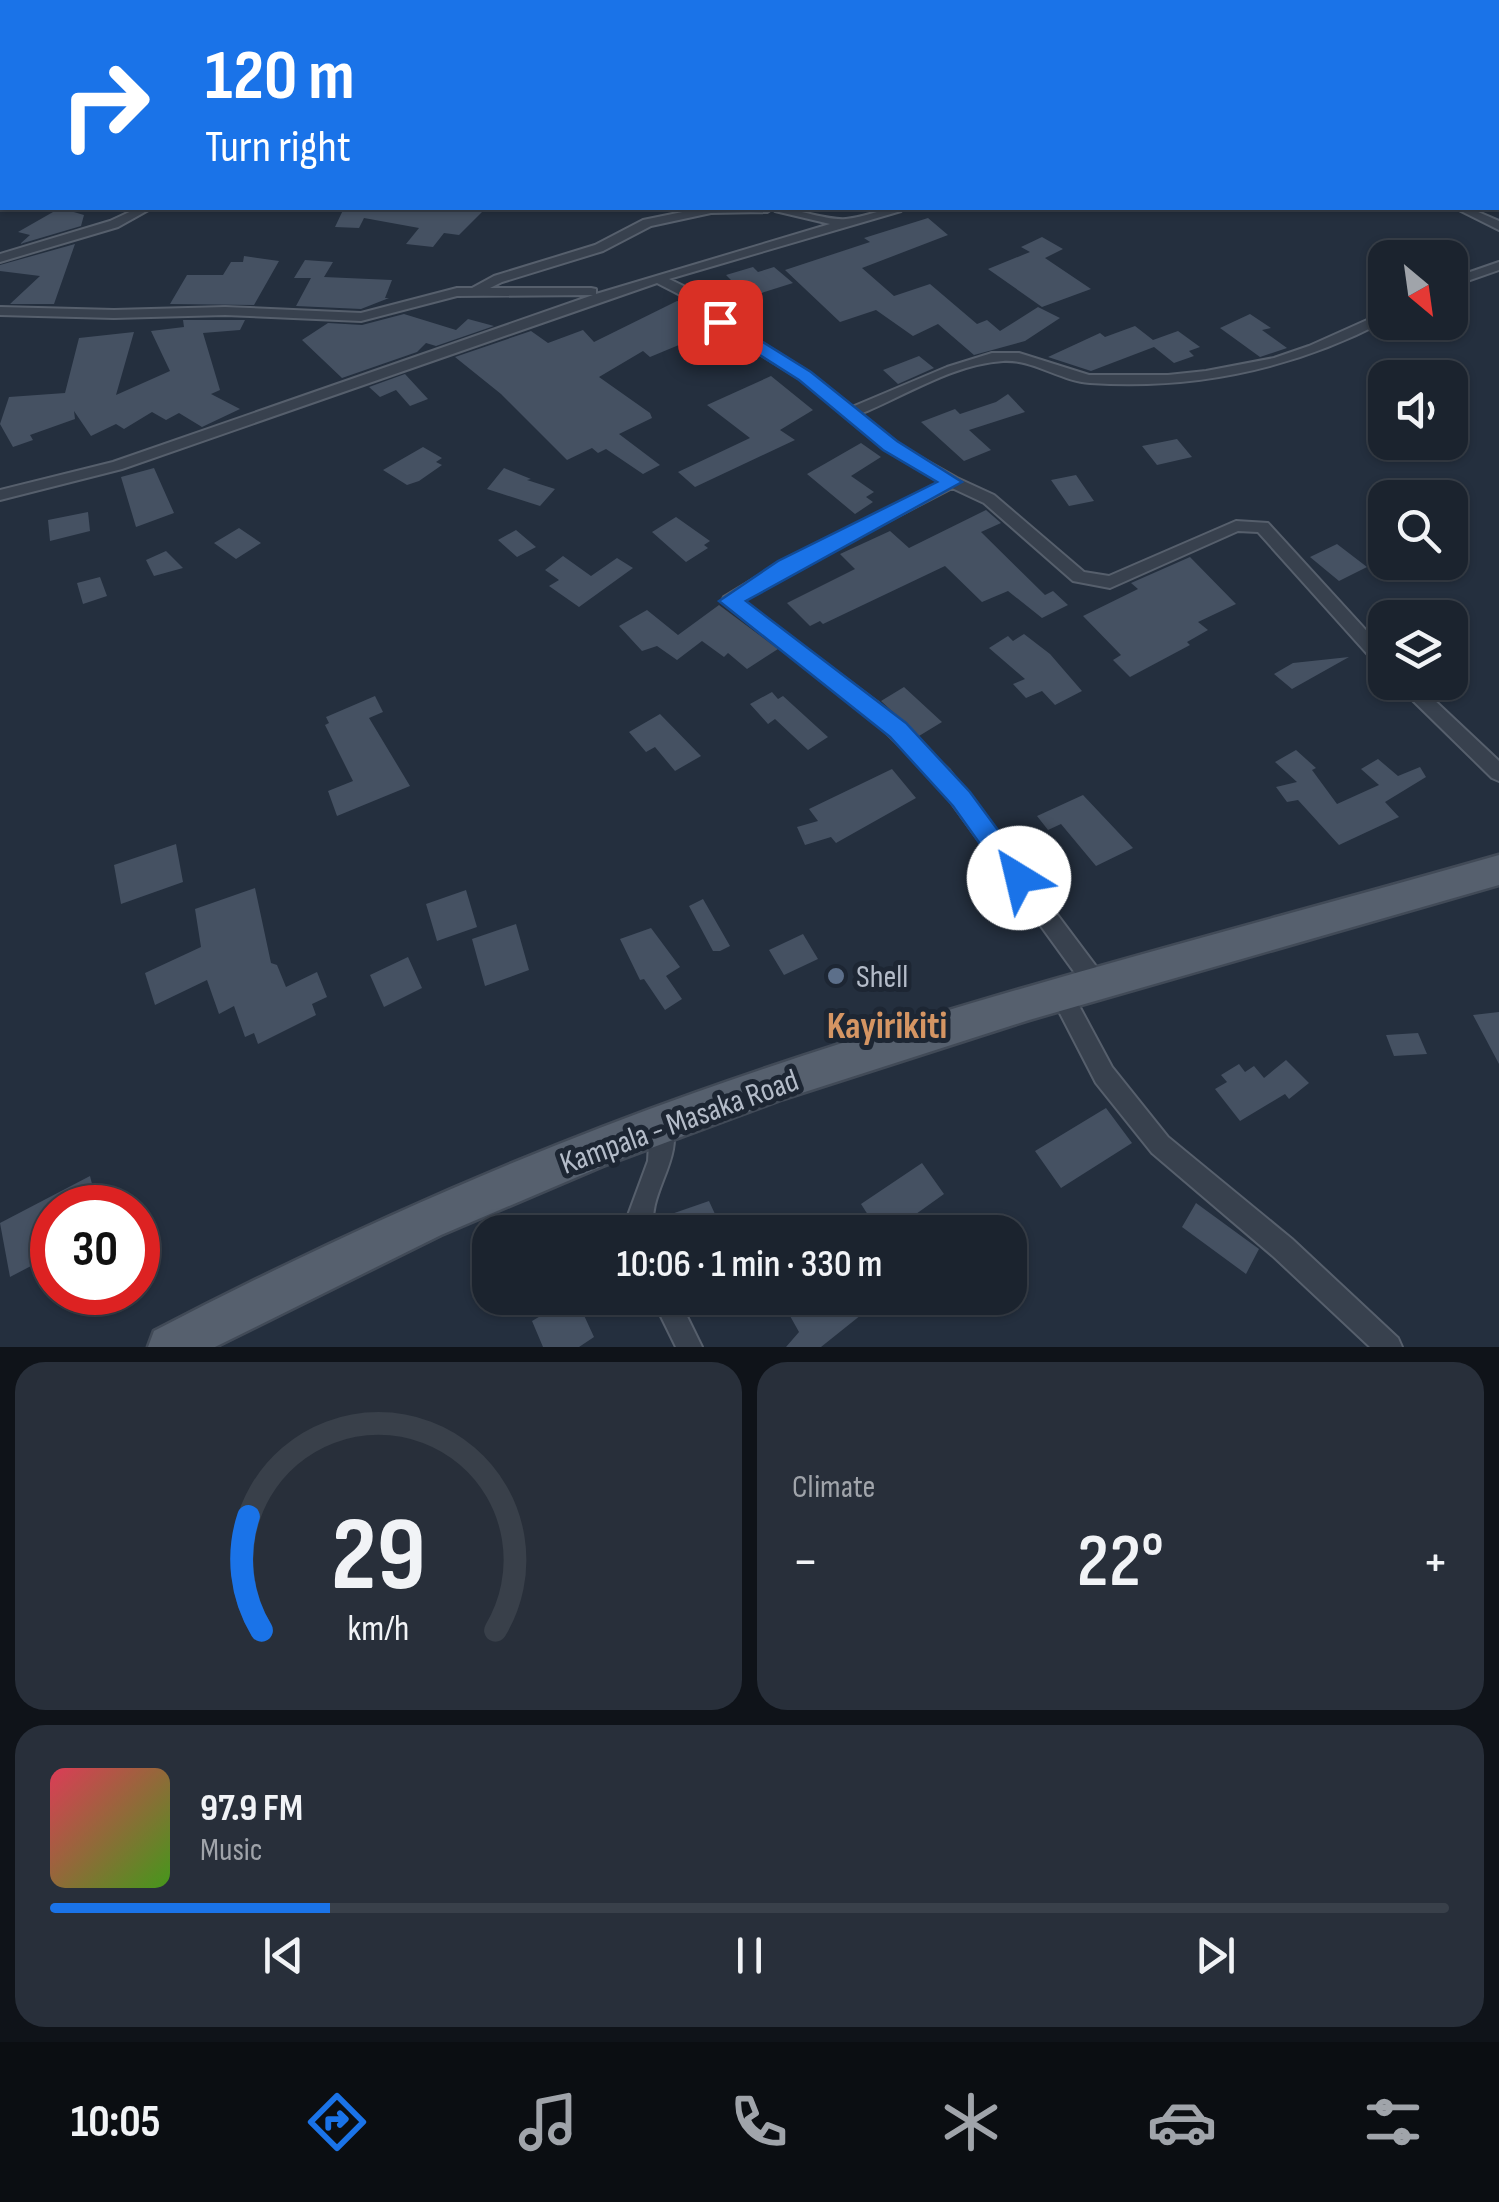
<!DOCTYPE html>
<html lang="en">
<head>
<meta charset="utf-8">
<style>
  body { margin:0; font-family:"Sofia Sans Condensed",sans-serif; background:#282f3a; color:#f1f3f6; height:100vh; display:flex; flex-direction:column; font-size:38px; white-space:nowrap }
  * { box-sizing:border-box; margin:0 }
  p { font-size:32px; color:#a0a4aa }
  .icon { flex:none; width:55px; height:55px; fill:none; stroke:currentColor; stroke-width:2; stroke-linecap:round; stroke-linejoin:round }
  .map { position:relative; height:1347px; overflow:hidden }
  .details { display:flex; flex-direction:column; gap:15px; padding:15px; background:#0f1319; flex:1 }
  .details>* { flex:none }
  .top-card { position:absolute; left:0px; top:0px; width:1500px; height:210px; box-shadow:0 2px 8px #0004,0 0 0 2px #39404a; background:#1a73e8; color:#fff; overflow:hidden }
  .needle { width:65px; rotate:151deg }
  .controls { position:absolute; left:1368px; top:240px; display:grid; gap:20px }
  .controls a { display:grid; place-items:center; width:100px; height:100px; border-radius:20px; background:#1b232e; box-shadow:0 2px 8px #0004,0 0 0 2px #39404a; font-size:50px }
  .speed { position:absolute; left:30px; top:1185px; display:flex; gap:20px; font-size:50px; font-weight:700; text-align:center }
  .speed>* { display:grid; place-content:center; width:130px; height:130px; border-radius:50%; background:#1b232e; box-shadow:0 2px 8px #0004,0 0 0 2px #39404a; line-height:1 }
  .speed .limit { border:15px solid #d22; background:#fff; color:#111 }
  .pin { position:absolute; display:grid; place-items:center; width:85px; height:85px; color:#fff; margin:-42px; border-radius:20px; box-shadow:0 5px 15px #0006 }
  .me { position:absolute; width:110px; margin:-55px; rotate:324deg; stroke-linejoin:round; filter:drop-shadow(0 0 8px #0008) }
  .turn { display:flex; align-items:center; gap:35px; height:210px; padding:0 40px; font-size:45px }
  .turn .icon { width:130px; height:130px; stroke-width:2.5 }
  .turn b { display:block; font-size:70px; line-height:85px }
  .big { font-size:75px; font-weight:600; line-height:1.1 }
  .details .card { flex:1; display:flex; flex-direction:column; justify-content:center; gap:15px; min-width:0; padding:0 35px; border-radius:30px; background:#282f3a }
  .details .dial { align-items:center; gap:0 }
  .dial svg { height:260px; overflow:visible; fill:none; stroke:#39404a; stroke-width:7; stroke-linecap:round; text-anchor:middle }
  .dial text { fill:#f1f3f6; stroke:none }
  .song { display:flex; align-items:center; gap:30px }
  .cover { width:120px; height:120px; border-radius:15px; background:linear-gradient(135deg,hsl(350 70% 55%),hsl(100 70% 35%)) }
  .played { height:10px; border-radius:5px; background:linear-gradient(90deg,#1a73e8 20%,#39404a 20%) }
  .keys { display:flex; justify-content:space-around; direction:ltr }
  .heat { display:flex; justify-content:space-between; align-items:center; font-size:55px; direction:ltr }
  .details .tiles { flex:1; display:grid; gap:15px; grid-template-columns:1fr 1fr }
  .card:last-child { grid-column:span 2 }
  .trip { position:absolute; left:472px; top:1215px; width:555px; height:100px; border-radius:30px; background:#1b232e; box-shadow:0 2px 8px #0004,0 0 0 2px #39404a; font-weight:600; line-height:100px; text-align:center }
  .dock { display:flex; height:160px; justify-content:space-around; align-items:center; background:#0b0e12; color:#a0a4aa }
  .dock .icon { width:70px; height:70px }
  .dock .on { color:#1a73e8 }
  .dock b { font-size:45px; color:#f1f3f6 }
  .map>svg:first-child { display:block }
  .building { fill:#455162 }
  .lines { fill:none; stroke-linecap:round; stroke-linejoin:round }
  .minor-casing { stroke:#565f6c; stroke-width:4 }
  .primary-casing { stroke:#414a57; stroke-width:5 }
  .minor { fill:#38414e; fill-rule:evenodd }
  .primary { fill:#56606e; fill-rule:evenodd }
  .route { fill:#1a73e8; stroke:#114b97; stroke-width:2.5 }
  .service-dot { fill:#5c6f8a; stroke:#1d2633; stroke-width:4 }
  .labels { text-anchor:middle; stroke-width:10; stroke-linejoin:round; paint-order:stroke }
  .near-poi-label { font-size:32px; fill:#b4bcc9; stroke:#1d2633; text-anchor:start }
  .near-street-label { font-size:32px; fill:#b4bcc9; stroke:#1d2633 }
  .near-quarter-label { font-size:38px; font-weight:bold; fill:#d59563; stroke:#1d2633 }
</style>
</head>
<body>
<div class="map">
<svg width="1499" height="1347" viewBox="0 0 1499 1347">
  <rect width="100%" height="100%" fill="#242f3e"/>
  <path class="building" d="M 60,208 L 84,215 L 81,226 L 20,244 L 30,235 L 18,232 Z
    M 344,208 L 486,208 L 459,235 L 444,233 L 433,247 L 406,244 L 419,228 L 364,218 L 359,228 L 335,227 Z
    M 928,218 L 948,235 L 862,268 L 894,296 L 930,284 L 977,324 L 987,320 L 1000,331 L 1038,307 L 1060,318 L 1025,341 L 974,355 L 938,324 L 913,336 L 876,310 L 840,322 L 785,270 L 870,242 L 864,238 Z
    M 1042,237 L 1063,249 L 1045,258 L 1091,289 L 1042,307 L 988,269 L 1030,252 L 1021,247 Z
    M 75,244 L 54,304 L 10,304 L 40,276 L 0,271 L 0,265 Z
    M 244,256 L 279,261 L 254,305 L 170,304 L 187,275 L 223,275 L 231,262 L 243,262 Z
    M 305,260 L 333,262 L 324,277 L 392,280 L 385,298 L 389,298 L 361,309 L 296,306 L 311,278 L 294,278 Z
    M 753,267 L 758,272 L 774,267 L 793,283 L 736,301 L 718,284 L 731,280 L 726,275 Z
    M 677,301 L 686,303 L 715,330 L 650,357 L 643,351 L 599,377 L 650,413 L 652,418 L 619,434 L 660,465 L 643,474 L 606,449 L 598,453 L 592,448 L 567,460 L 501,394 L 455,357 L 531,331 L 548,343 L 583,330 L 594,342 Z
    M 404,314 L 456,330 L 468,319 L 494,326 L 436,346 L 426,343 L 417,352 L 342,378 L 302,340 L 328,323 L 362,325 Z
    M 1250,314 L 1271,328 L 1262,330 L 1287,348 L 1260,357 L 1220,328 Z
    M 183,320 L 245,320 L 240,330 L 203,333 L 220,390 L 211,394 L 240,409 L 202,427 L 179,413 L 166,420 L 152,412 L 124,429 L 116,424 L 91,436 L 74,411 L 75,419 L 30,435 L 33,440 L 13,447 L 0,424 L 9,397 L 65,393 L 79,338 L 134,332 L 116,395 L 170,371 L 151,331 L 184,327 Z
    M 1135,326 L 1153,340 L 1178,331 L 1200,347 L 1189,351 L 1194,356 L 1174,363 L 1154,347 L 1091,371 L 1048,357 L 1100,333 L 1105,337 Z
    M 919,356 L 934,368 L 898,384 L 883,370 Z
    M 405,374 L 428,399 L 410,406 L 396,390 L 380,397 L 369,387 Z
    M 771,376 L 813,410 L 780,430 L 795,440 L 695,487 L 678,472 L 750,438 L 707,405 Z
    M 1008,394 L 1025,412 L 969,430 L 991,450 L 964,461 L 921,422 L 955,409 L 960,414 L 996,402 Z
    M 1177,439 L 1192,457 L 1157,465 L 1142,446 Z
    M 861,443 L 881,457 L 851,476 L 874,492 L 866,497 L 873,502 L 855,514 L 807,474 Z
    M 423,447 L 442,458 L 436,462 L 442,465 L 419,481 L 407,485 L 383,470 Z
    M 154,468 L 174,513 L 136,527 L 121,477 Z
    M 504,468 L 531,479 L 527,480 L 555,489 L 540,506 L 487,489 Z
    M 1076,475 L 1094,501 L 1069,506 L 1051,480 Z
    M 986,510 L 1001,523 L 981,532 L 1045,595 L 1053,591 L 1068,605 L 1042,618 L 1008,591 L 982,602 L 945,566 L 823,624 L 820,621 L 810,626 L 787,603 L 855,569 L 840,554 L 890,531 L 909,548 Z
    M 88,512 L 90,531 L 50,541 L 48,520 Z
    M 676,517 L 710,541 L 704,545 L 708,548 L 686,562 L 652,532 Z
    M 239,528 L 261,543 L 236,559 L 214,543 Z
    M 516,530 L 536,547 L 517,557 L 498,540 Z
    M 1337,544 L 1367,567 L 1339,581 L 1310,557 Z
    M 166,551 L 183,568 L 154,576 L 146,560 Z
    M 563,556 L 591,576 L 617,558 L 633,568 L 579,607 L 549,586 L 559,580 L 545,570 Z
    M 1190,557 L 1236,604 L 1198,622 L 1208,630 L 1187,642 L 1190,645 L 1130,677 L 1113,660 L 1121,655 L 1083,616 L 1138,589 L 1131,583 Z
    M 100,577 L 107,596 L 83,604 L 77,583 Z
    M 719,605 L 778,649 L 747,669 L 728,653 L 724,657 L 702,641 L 677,660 L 657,646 L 642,651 L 619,626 L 647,610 L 678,635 Z
    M 1024,634 L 1050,654 L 1082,691 L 1055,705 L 1042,691 L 1026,698 L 1013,684 L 1025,679 L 989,648 L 1008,636 L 1013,641 Z
    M 1349,657 L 1292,689 L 1274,674 L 1293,663 Z
    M 904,687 L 942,722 L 919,736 L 881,701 Z
    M 772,692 L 778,699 L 783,696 L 828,737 L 808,750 L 775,719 L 768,724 L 750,704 Z
    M 375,696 L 383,712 L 369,718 L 410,786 L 337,816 L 328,791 L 353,781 L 325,725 L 329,723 L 326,717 Z
    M 660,714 L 701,756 L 675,771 L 655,747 L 646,752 L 629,732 Z
    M 1296,750 L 1316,768 L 1312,770 L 1337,804 L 1379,785 L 1361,769 L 1378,759 L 1398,776 L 1420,767 L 1426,777 L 1385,802 L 1399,817 L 1339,845 L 1298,800 L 1287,802 L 1276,787 L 1297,782 L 1275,762 Z
    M 892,769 L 916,798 L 836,843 L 831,837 L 805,845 L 797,827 L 818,821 L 809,809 Z
    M 1083,795 L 1133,848 L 1096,866 L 1061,824 L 1048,830 L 1037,816 Z
    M 176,844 L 183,882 L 121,904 L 114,865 Z
    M 255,888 L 271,963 L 277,965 L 286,987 L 317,972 L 327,997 L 312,1004 L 316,1015 L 258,1044 L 254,1033 L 245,1037 L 234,1006 L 219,1014 L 207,980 L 155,1005 L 145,973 L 201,947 L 195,909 Z
    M 466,890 L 477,927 L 437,941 L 426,904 Z
    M 703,899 L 730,946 L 720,951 L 713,951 L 689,906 Z
    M 516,924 L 529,970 L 485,986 L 472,939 Z
    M 651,928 L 680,967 L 666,976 L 682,999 L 665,1010 L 644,979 L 640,980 L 620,939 Z
    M 803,934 L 818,959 L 784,975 L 769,950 Z
    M 408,957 L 422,988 L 384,1007 L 370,975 Z
    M 1499,1012 L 1499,1064 L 1473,1015 Z
    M 1418,1033 L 1427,1054 L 1394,1056 L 1386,1035 Z
    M 1286,1060 L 1309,1083 L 1289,1099 L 1285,1094 L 1240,1121 L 1215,1089 L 1227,1082 L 1221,1075 L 1239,1064 L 1245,1072 L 1254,1066 L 1264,1078 Z
    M 1106,1108 L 1132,1143 L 1061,1188 L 1035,1151 Z
    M 922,1163 L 944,1194 L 902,1224 L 908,1232 L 879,1232 L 861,1204 Z
    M 90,1176 L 98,1208 L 52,1208 L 52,1255 L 10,1277 L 0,1223 Z
    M 709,1201 L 720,1225 L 705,1232 L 658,1232 L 657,1219 Z
    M 1196,1203 L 1259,1249 L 1246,1274 L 1182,1227 Z
    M 571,1298 L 576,1298 L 594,1337 L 579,1347 L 543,1347 L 532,1321 Z
    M 780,1298 L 804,1298 L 811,1309 L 826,1298 L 849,1298 L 861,1315 L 821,1347 L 786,1347 L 799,1332 Z"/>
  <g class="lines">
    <defs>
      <path id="minor" d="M 783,0 L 916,0 L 912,2 L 782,2 Z
        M 1067,0 L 1077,0 L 1079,2 L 1069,2 Z
        M 1498,68 L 1499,68 L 1499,74 L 1498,74 Z
        M 138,208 L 152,208 L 118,227 L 0,262 L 0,254 L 110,221 Z
        M 702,208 L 773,208 L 767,212 L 711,213 L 651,226 L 603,251 L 502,282 L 490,288 L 591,288 L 596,289 L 596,294 L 830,224 L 775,211 L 773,208 C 797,208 827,221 846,219 C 866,217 882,208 903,208 L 901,211 L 669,279 L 700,294 L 725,320 L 810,373 L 852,407 L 947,367 L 992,353 L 1019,353 L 1089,375 L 1168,375 L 1206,371 L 1274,358 L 1309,346 L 1385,312 L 1385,321 C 1293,369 1194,390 1090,383 C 1060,381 1033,359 1003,361 C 953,364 905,396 860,414 L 895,443 L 957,478 L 994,495 L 1084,572 L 1109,576 L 1236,521 L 1268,523 L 1385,651 L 1385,668 L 1379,667 L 1258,532 L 1238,531 L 1110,588 L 1073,581 L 984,503 L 952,488 L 792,571 L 742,601 L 877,702 L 949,770 L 1104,977 L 1107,984 L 1104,991 L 1096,994 L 1088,991 L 935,780 L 865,712 L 722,601 L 724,597 L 780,563 L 940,482 L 885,449 L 800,379 L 715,326 L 690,300 L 657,283 L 122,469 L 0,500 L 0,490 L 113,462 L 593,295 L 457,296 L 361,321 L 225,315 L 114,318 L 0,315 L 0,307 L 114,310 L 225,307 L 361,313 L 457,288 L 472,288 L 494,276 L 595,245 L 643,220 Z
        M 1455,208 L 1469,208 L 1499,221 L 1499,230 Z
        M 1499,262 L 1499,270 L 1450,287 L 1450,279 Z
        M 1394,682 L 1415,682 L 1499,761 L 1499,781 L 1492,778 Z
        M 1061,984 L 1069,987 L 1112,1067 L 1168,1137 L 1292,1239 L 1398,1338 L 1402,1347 L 1370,1347 L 1274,1257 L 1152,1153 L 1096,1083 L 1050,994 L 1053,987 Z
        M 662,1115 L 670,1118 C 687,1158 644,1195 655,1232 L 631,1232 L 627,1218 L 648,1161 L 650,1126 L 654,1118 Z
        M 652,1298 L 678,1298 L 702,1347 L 676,1347 Z"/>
      <path id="primary" d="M 1499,855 L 1499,885 L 1029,1020 L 783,1099 L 603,1166 L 441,1235 L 215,1347 L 148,1347 L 154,1331 C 329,1240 508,1159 694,1093 C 958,999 1230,932 1499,855 Z"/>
    </defs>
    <use href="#minor" class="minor-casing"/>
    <use href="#primary" class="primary-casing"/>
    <use href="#minor" class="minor"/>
    <use href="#primary" class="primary"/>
  </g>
  <path class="route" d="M 714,319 L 726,319 L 811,372 L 897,441 L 962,482 L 746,601 L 906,723 L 970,792 L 1028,871 L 1032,878 L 1028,886 L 1010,886 L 953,806 L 890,737 L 719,601 L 778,561 L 937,482 L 883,450 L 799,380 L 714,326 Z"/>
  <circle class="service-dot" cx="836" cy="976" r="10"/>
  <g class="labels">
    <g class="near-poi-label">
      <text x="856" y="987">Shell</text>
    </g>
    <g class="near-street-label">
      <text transform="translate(679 1121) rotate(-20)" y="11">Kampala - Masaka Road</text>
    </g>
    <g class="near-quarter-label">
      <text x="887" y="1038">Kayirikiti</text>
    </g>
  </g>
</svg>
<div class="controls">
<a><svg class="needle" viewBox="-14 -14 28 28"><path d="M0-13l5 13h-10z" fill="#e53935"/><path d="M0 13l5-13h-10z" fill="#a0a4aa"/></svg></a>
<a><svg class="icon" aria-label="sound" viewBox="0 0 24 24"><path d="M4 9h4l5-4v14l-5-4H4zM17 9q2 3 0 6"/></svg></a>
<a><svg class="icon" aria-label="search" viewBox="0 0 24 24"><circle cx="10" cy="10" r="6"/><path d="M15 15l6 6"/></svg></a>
<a><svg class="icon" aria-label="layers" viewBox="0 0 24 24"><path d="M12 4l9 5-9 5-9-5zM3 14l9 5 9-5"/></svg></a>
</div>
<div class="speed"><div class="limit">30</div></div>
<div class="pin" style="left:720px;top:322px;background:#d93025"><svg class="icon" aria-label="arrive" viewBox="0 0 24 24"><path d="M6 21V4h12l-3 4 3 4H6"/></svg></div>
<svg class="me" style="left:1019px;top:878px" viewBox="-20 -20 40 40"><circle r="19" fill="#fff"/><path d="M0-13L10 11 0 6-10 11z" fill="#1a73e8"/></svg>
<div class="trip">10:06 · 1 min · 330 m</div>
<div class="top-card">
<div class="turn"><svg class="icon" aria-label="right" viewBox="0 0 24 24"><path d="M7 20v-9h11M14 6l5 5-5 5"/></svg><div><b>120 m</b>Turn right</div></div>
</div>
</div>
<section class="details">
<div class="tiles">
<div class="card dial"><svg viewBox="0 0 100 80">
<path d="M14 69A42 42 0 1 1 86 69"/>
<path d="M14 69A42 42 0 0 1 10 34" stroke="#1a73e8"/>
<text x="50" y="56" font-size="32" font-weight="700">29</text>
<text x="50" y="72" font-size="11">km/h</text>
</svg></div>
<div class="card"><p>Climate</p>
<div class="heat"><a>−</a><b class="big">22°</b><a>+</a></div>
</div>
<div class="card">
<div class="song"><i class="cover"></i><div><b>97.9 FM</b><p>Music</p></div></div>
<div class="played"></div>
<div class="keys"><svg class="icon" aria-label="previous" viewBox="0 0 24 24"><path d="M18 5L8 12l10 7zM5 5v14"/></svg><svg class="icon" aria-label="pause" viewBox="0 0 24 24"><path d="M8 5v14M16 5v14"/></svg><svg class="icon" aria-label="next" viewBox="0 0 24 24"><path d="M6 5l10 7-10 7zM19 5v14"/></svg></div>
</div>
</div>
</section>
<nav class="dock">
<b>10:05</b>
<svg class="icon on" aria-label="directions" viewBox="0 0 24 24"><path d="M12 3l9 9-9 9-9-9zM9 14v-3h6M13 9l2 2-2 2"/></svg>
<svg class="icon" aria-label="music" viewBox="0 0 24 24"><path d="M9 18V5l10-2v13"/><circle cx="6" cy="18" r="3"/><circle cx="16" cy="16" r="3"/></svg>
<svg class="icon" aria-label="phone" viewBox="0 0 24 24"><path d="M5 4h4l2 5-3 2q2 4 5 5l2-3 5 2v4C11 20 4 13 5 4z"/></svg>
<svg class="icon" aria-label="climate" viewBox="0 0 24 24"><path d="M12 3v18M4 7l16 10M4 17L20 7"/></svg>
<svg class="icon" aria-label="car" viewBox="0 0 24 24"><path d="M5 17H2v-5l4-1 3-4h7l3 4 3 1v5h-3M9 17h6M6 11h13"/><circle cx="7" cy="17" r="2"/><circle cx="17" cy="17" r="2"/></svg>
<svg class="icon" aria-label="filters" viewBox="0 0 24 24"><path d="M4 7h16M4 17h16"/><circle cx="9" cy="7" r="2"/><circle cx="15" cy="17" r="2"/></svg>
</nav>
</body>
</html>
